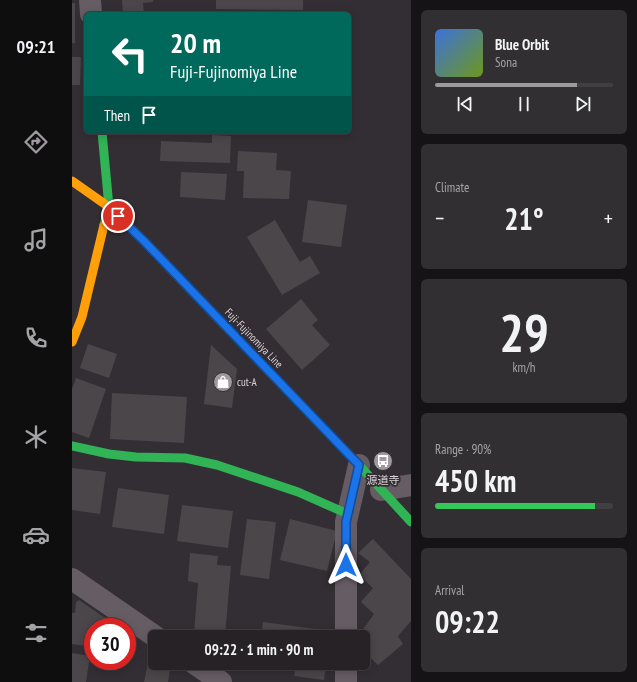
<!DOCTYPE html>
<html lang="en">
<head>
<meta charset="utf-8">
<style>
  body { margin:0; font-family:"PT Sans Narrow","Noto Sans JP",sans-serif; background:#322f32; color:#f1f3f6; height:100vh; display:flex; flex-direction:column; font-size:15px; white-space:nowrap }
  * { box-sizing:border-box; margin:0 }
  p { font-size:13px; color:#a4a4a7 }
  .icon { flex:none; width:22px; height:22px; fill:none; stroke:currentColor; stroke-width:2; stroke-linecap:round; stroke-linejoin:round }
  .map { position:relative; flex:1; overflow:hidden }
  .drawer { display:flex; flex-direction:column; gap:10px; padding:10px; background:#151315; width:226px }
  .drawer>* { flex:none }
  .guide { position:absolute; left:12px; top:12px; width:267px; height:122px; border-radius:6px; box-shadow:0 2px 10px #0003,0 0 0 1px #423f43; background:#00695c; color:#fff; overflow:hidden }
  .speed { position:absolute; left:12px; top:618px; display:flex; gap:8px; font-size:20px; font-weight:700; text-align:center }
  .speed>* { display:grid; place-content:center; width:52px; height:52px; border-radius:50%; background:#262226; box-shadow:0 2px 10px #0003,0 0 0 1px #423f43; line-height:1 }
  .speed .limit { border:6px solid #d22; background:#fff; color:#111 }
  .pin { position:absolute; display:grid; place-items:center; width:34px; height:34px; color:#fff; margin:-17px; border:2px solid #fff; border-radius:50%; box-shadow:0 1px 4px #0007 }
  .me { position:absolute; width:44px; margin:-22px; rotate:0deg; stroke-linejoin:round; filter:drop-shadow(0 0 3px #0008) }
  .turn { display:flex; align-items:center; gap:14px; height:84px; padding:0 20px; font-size:18px }
  .turn .icon { width:52px; height:52px; stroke-width:2.5 }
  .turn b { display:block; font-size:28px; line-height:34px }
  .then { display:flex; align-items:center; height:38px; padding:0 20px; background:#0003; gap:8px; font-size:15px }
  .big { font-size:30px; font-weight:800; line-height:1.1 }
  .drawer .widget { flex:1; display:flex; flex-direction:column; justify-content:center; gap:6px; min-width:0; padding:0 14px; border-radius:6px; background:#322f32 }
  .drawer .dial { align-items:center; gap:0 }
  .dial b { font-size:52px; line-height:1 }
  .song { display:flex; align-items:center; gap:12px }
  .cover { width:48px; height:48px; border-radius:6px; background:linear-gradient(135deg,hsl(220 70% 55%),hsl(80 70% 35%)) }
  .played { height:4px; border-radius:2px; background:linear-gradient(90deg,#9e999e 80%,#423f43 80%) }
  .keys { display:flex; justify-content:space-around; direction:ltr }
  .heat { display:flex; justify-content:space-between; align-items:center; font-size:22px; direction:ltr }
  .charge { height:6px; border-radius:3px; background:linear-gradient(90deg,#34c759 90%,#423f43 0) }
  .trip { position:absolute; left:76px; top:630px; width:222px; height:40px; border-radius:6px; background:#262226; box-shadow:0 2px 10px #0003,0 0 0 1px #423f43; font-weight:800; line-height:40px; text-align:center }
  main { display:flex; flex:1; min-height:0 }
  .dock { display:flex; flex-direction:column; width:72px; justify-content:space-around; align-items:center; background:#0f0e0f; color:#a4a4a7 }
  .dock .icon { width:28px; height:28px }
  .dock .current { color:#9e999e }
  .dock b { font-size:18px; color:#f1f3f6 }
  .map>svg:first-child { display:block }
  .building { fill:#4a464a }
  .lines { fill:none; stroke-linecap:round; stroke-linejoin:round }
  .street { stroke:#655c64; stroke-width:22 }
  .fast { stroke:#30b455; stroke-width:9 }
  .slow { stroke:#ff9f0a; stroke-width:9 }
  .route-casing { stroke:#114b97; stroke-width:10 }
  .route { stroke:#1a73e8; stroke-width:7 }
  .labels { text-anchor:middle; stroke-width:3.5; stroke-linejoin:round; paint-order:stroke }
  .street-label { font-size:11px; fill:#d8d3d7; stroke:#342d34 }
  .poi-label { font-size:11px; fill:#d8d3d7; stroke:#342d34; text-anchor:start }
</style>
</head>
<body>
<main>
<nav class="dock">
<b>09:21</b>
<svg class="icon current" aria-label="directions" viewBox="0 0 24 24"><path d="M12 3l9 9-9 9-9-9zM9 14v-3h6M13 9l2 2-2 2"/></svg>
<svg class="icon" aria-label="music" viewBox="0 0 24 24"><path d="M9 18V5l10-2v13"/><circle cx="6" cy="18" r="3"/><circle cx="16" cy="16" r="3"/></svg>
<svg class="icon" aria-label="phone" viewBox="0 0 24 24"><path d="M5 4h4l2 5-3 2q2 4 5 5l2-3 5 2v4C11 20 4 13 5 4z"/></svg>
<svg class="icon" aria-label="climate" viewBox="0 0 24 24"><path d="M12 3v18M4 7l16 10M4 17L20 7"/></svg>
<svg class="icon" aria-label="car" viewBox="0 0 24 24"><path d="M5 17H2v-5l4-1 3-4h7l3 4 3 1v5h-3M9 17h6M6 11h13"/><circle cx="7" cy="17" r="2"/><circle cx="17" cy="17" r="2"/></svg>
<svg class="icon" aria-label="filters" viewBox="0 0 24 24"><path d="M4 7h16M4 17h16"/><circle cx="9" cy="7" r="2"/><circle cx="15" cy="17" r="2"/></svg>
</nav>
<div class="map">
<svg width="339" height="682" viewBox="0 0 339 682">
  <rect width="100%" height="100%" fill="#332e33"/>
  <path class="building" d="M 50,0 L 81,0 L 81,2 L 71,3 L 72,14 L 51,14 Z
    M 144,0 L 231,0 L 231,10 L 144,9 Z
    M 0,3 L 3,3 L 3,43 L 0,43 Z
    M 0,57 L 9,57 L 8,85 L 0,85 Z
    M 140,135 L 159,136 L 158,163 L 88,161 L 89,141 L 140,143 Z
    M 166,151 L 205,153 L 204,170 L 219,171 L 217,199 L 171,198 L 172,171 L 165,171 Z
    M 109,172 L 155,174 L 153,200 L 108,197 Z
    M 236,200 L 275,205 L 269,247 L 230,242 Z
    M 203,220 L 228,262 L 238,256 L 248,273 L 210,295 L 175,237 Z
    M 229,299 L 246,320 L 240,325 L 258,345 L 230,370 L 194,329 Z
    M 16,344 L 45,354 L 37,378 L 8,368 Z
    M 139,345 L 165,369 L 160,408 L 132,404 Z
    M 4,378 L 34,389 L 17,438 L 0,432 L 0,389 Z
    M 40,393 L 115,397 L 112,443 L 38,439 Z
    M 0,468 L 34,472 L 28,514 L 0,510 Z
    M 46,488 L 97,495 L 92,534 L 40,527 Z
    M 110,505 L 161,511 L 156,548 L 105,541 Z
    M 175,519 L 204,522 L 197,579 L 168,575 Z
    M 218,519 L 265,531 L 255,571 L 208,560 Z
    M 301,539 L 339,579 L 339,621 L 326,636 L 331,644 L 306,665 L 291,651 L 292,628 L 302,614 L 289,602 L 301,588 L 287,575 L 298,562 L 286,553 Z
    M 118,553 L 146,556 L 145,565 L 159,566 L 153,636 L 122,634 L 126,583 L 116,581 Z
    M 7,600 L 36,620 L 36,627 L 21,627 L 21,647 L 0,644 L 0,613 L 3,613 L 4,602 Z
    M 191,622 L 258,631 L 257,637 L 189,637 Z
    M 79,649 L 83,652 L 83,663 L 98,663 L 99,664 L 96,682 L 72,682 Z
    M 0,653 L 18,656 L 14,682 L 0,682 Z
    M 224,663 L 254,663 L 252,680 L 222,676 Z"/>
  <g class="lines">
    <path class="street" d="M 18,0 L 19,14
      M 309,490 L 339,485
      M 0,579 L 84,637
      M 274,637 L 274,522 L 287,465
      M 122,663 L 149,682
      M 274,682 L 274,663"/>
    <path class="fast" d="M 30,132 L 37,207 L 32,225
      M 157,330 L 287,465 L 339,522
      M 0,446 L 37,454 L 64,457 L 113,458 L 145,465 L 226,492 L 276,514"/>
    <path class="slow" d="M 0,181 L 37,207 L 72,241 L 157,330
      M 0,342 L 10,317 L 32,225"/>
  </g>
  <g class="lines">
    <defs>
      <path id="route" d="M 46,216 L 72,241 L 287,465 L 274,522 L 274,565"/>
    </defs>
    <use href="#route" class="route-casing"/>
    <use href="#route" class="route"/>
  </g>
  <defs>
    <symbol id="shop-disc" viewBox="-11 -11 22 22"><circle r="9.5" fill="#9e999e" stroke="#342d34"/><path d="M-5-2.5h2.3a2.7 3.5 0 0 1 5.4 0H5L5.5 6h-11ZM-1.5-2.5h3a1.5 2.3 0 0 0-3 0Z" fill="#fff"/></symbol>
    <symbol id="bus-disc" viewBox="-11 -11 22 22"><circle r="9.5" fill="#9e999e" stroke="#342d34"/><path d="M-5-6H5V4H4V6H2V4H-2V6H-4V4H-5ZM-3.5-4V0h7V-4ZM-3.5 1.2v1.5H-2V1.2ZM2 1.2v1.5H3.5V1.2Z" fill="#fff"/></symbol>
  </defs>
  <g fill-rule="evenodd">
    <use href="#shop-disc" x="140" y="371" width="22" height="22"/>
    <use href="#bus-disc" x="300" y="450" width="22" height="22"/>
  </g>
  <g class="labels">
    <g class="street-label">
      <text transform="translate(182 338) rotate(46)" y="4">Fuji-Fujinomiya Line</text>
    </g>
    <g class="poi-label">
      <text x="165" y="386">cut-A</text>
      <text x="311" y="484" text-anchor="middle">源道寺</text>
    </g>
  </g>
</svg>
<div class="speed"><div class="limit">30</div></div>
<div class="pin" style="left:46px;top:216px;background:#d93025"><svg class="icon" aria-label="arrive" viewBox="0 0 24 24"><path d="M6 21V4h12l-3 4 3 4H6"/></svg></div>
<svg class="me" style="left:274px;top:565px" viewBox="-20 -20 40 40"><path d="M0-17L14 15 0 8-14 15z" fill="#1a73e8" stroke="#fff" stroke-width="4"/></svg>
<div class="trip">09:22 · 1 min · 90 m</div>
<div class="guide">
<div class="turn"><svg class="icon" aria-label="left" viewBox="0 0 24 24"><path d="M17 20v-9H6M10 6l-5 5 5 5"/></svg><div><b>20 m</b>Fuji-Fujinomiya Line</div></div>
<div class="then">Then<svg class="icon" aria-label="arrive" viewBox="0 0 24 24"><path d="M6 21V4h12l-3 4 3 4H6"/></svg></div>
</div>
</div>
<section class="drawer">
<div class="widget">
<div class="song"><i class="cover"></i><div><b>Blue Orbit</b><p>Sona</p></div></div>
<div class="played"></div>
<div class="keys"><svg class="icon" aria-label="previous" viewBox="0 0 24 24"><path d="M18 5L8 12l10 7zM5 5v14"/></svg><svg class="icon" aria-label="pause" viewBox="0 0 24 24"><path d="M8 5v14M16 5v14"/></svg><svg class="icon" aria-label="next" viewBox="0 0 24 24"><path d="M6 5l10 7-10 7zM19 5v14"/></svg></div>
</div>
<div class="widget"><p>Climate</p>
<div class="heat"><a>−</a><b class="big">21°</b><a>+</a></div>
</div>
<div class="widget dial"><b>29</b><p>km/h</p></div>
<div class="widget"><p>Range · 90%</p><b class="big">450 km</b><div class="charge"></div></div>
<div class="widget"><p>Arrival</p><b class="big">09:22</b></div>
</section>
</main>
</body>
</html>
